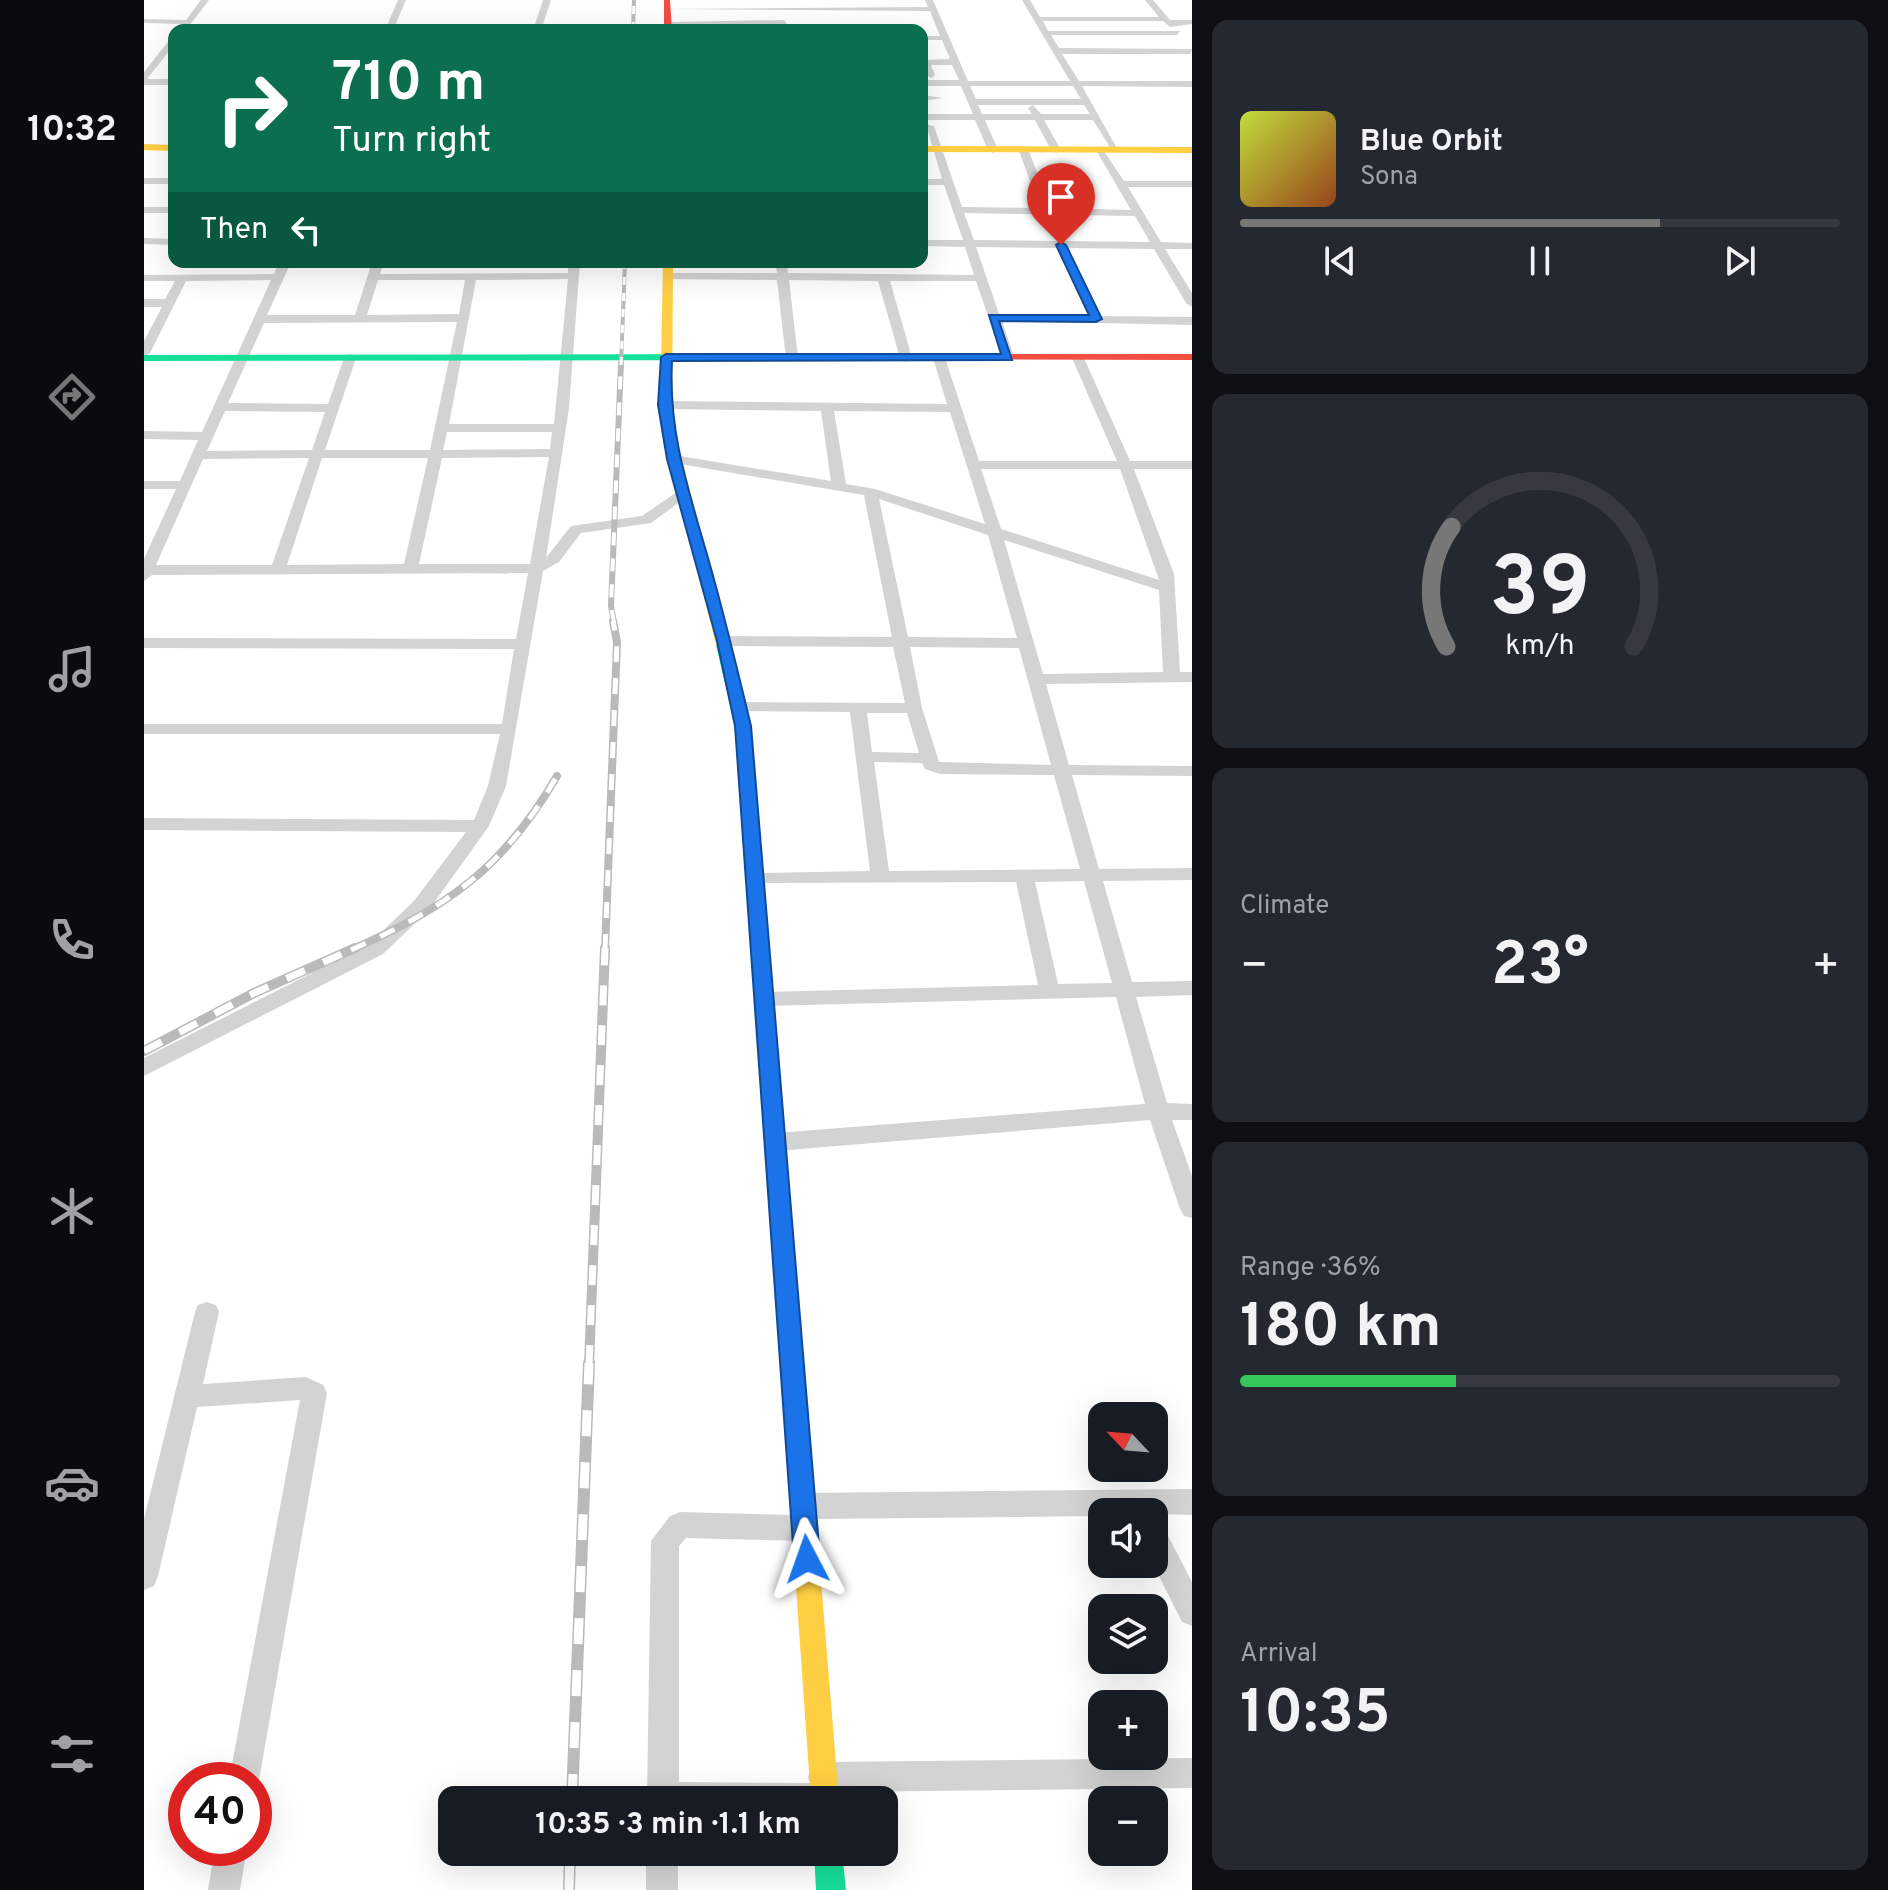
<!DOCTYPE html>
<html lang="en">
<head>
<meta charset="utf-8">
<style>
  body { margin:0; font-family:Overpass,sans-serif; background:#242831; color:#f1f3f6; height:100vh; display:flex; flex-direction:column; font-size:30px; white-space:nowrap }
  * { box-sizing:border-box; margin:0 }
  p { font-size:26px; color:#9ea1a6 }
  .icon { flex:none; width:44px; height:44px; fill:none; stroke:currentColor; stroke-width:2; stroke-linecap:round; stroke-linejoin:round }
  .map { position:relative; flex:1; overflow:hidden }
  .side { display:flex; flex-direction:column; gap:20px; padding:20px; background:#0d0f14; width:696px }
  .side>* { flex:none }
  .top-card { position:absolute; left:24px; top:24px; width:760px; height:244px; border-radius:16px; box-shadow:0 8px 32px #0002; background:#0b6e4f; color:#fff; overflow:hidden }
  .needle { width:52px; rotate:296deg }
  .tools { position:absolute; left:944px; top:1402px; display:grid; gap:16px }
  .tools a { display:grid; place-items:center; width:80px; height:80px; border-radius:16px; background:#171b24; box-shadow:0 8px 32px #0002; font-size:40px }
  .speed { position:absolute; left:24px; top:1762px; display:flex; gap:16px; font-size:40px; font-weight:700; text-align:center }
  .speed>* { display:grid; place-content:center; width:104px; height:104px; border-radius:50%; background:#171b24; box-shadow:0 8px 32px #0002; line-height:1 }
  .speed .limit { border:12px solid #d22; background:#fff; color:#111 }
  .pin { position:absolute; display:grid; place-items:center; width:68px; height:68px; color:#fff; margin:-82px -34px; border-radius:50% 50% 50% 0; rotate:-45deg; box-shadow:0 0 8px #0007 }
  .pin .icon { rotate:45deg }
  .me { position:absolute; width:88px; margin:-44px; rotate:356deg; stroke-linejoin:round; filter:drop-shadow(0 0 6px #0008) }
  .turn { display:flex; align-items:center; gap:28px; height:168px; padding:0 32px; font-size:36px }
  .turn .icon { width:104px; height:104px; stroke-width:2.5 }
  .turn b { display:block; font-size:56px; line-height:68px }
  .then { display:flex; align-items:center; height:76px; padding:0 32px; background:#0003; gap:16px; font-size:30px }
  .big { font-size:60px; font-weight:700; line-height:1.1 }
  .side .card { flex:1; display:flex; flex-direction:column; justify-content:center; gap:12px; min-width:0; padding:0 28px; border-radius:16px; background:#242831 }
  .side .dial { align-items:center; gap:0 }
  .dial svg { height:208px; overflow:visible; fill:none; stroke:#363941; stroke-width:7; stroke-linecap:round; text-anchor:middle }
  .dial text { fill:#f1f3f6; stroke:none }
  .song { display:flex; align-items:center; gap:24px }
  .cover { width:96px; height:96px; border-radius:12px; background:linear-gradient(135deg,hsl(70 70% 55%),hsl(20 70% 35%)) }
  .played { height:8px; border-radius:4px; background:linear-gradient(90deg,#777 70%,#363941 70%) }
  .keys { display:flex; justify-content:space-around; direction:ltr }
  .heat { display:flex; justify-content:space-between; align-items:center; font-size:44px; direction:ltr }
  .charge { height:12px; border-radius:6px; background:linear-gradient(90deg,#34c759 36%,#363941 0) }
  .trip { position:absolute; left:294px; top:1786px; width:460px; height:80px; border-radius:16px; background:#171b24; box-shadow:0 8px 32px #0002; font-weight:700; line-height:80px; text-align:center }
  main { display:flex; flex:1; min-height:0 }
  .tab-bar { display:flex; flex-direction:column; width:144px; justify-content:space-around; align-items:center; background:#090b0e; color:#9ea1a6 }
  .tab-bar .icon { width:56px; height:56px }
  .tab-bar .on { color:#777 }
  .tab-bar b { font-size:36px; color:#f1f3f6 }
  .map>svg:first-child { display:block }
  .lines { fill:none; stroke-linecap:round; stroke-linejoin:round }
  .street { fill:#d3d3d3; fill-rule:evenodd }
  .fast { fill:#16e098; fill-rule:evenodd }
  .slow { fill:#ffcf43; fill-rule:evenodd }
  .jam { fill:#f24e42; fill-rule:evenodd }
  .rail-far4-casing { stroke:#bababa; stroke-width:4 }
  .rail-far3-casing { stroke:#bababa; stroke-width:6 }
  .rail-far2-casing { stroke:#bababa; stroke-width:8 }
  .rail-far1-casing { stroke:#bababa; stroke-width:10 }
  .rail-casing { stroke:#bababa; stroke-width:12 }
  .rail-far4 { stroke:#fff; stroke-width:3; stroke-dasharray:8; stroke-linecap:butt }
  .rail-far3 { stroke:#fff; stroke-width:4; stroke-dasharray:13; stroke-linecap:butt }
  .rail-far2 { stroke:#fff; stroke-width:5; stroke-dasharray:16; stroke-linecap:butt }
  .rail-far1 { stroke:#fff; stroke-width:7; stroke-dasharray:20; stroke-linecap:butt }
  .rail { stroke:#fff; stroke-width:9; stroke-dasharray:26; stroke-linecap:butt }
  .route { fill:#1a73e8; stroke:#114b97; stroke-width:2 }
</style>
</head>
<body>
<main>
<nav class="tab-bar">
<b>10:32</b>
<svg class="icon on" aria-label="directions" viewBox="0 0 24 24"><path d="M12 3l9 9-9 9-9-9zM9 14v-3h6M13 9l2 2-2 2"/></svg>
<svg class="icon" aria-label="music" viewBox="0 0 24 24"><path d="M9 18V5l10-2v13"/><circle cx="6" cy="18" r="3"/><circle cx="16" cy="16" r="3"/></svg>
<svg class="icon" aria-label="phone" viewBox="0 0 24 24"><path d="M5 4h4l2 5-3 2q2 4 5 5l2-3 5 2v4C11 20 4 13 5 4z"/></svg>
<svg class="icon" aria-label="climate" viewBox="0 0 24 24"><path d="M12 3v18M4 7l16 10M4 17L20 7"/></svg>
<svg class="icon" aria-label="car" viewBox="0 0 24 24"><path d="M5 17H2v-5l4-1 3-4h7l3 4 3 1v5h-3M9 17h6M6 11h13"/><circle cx="7" cy="17" r="2"/><circle cx="17" cy="17" r="2"/></svg>
<svg class="icon" aria-label="filters" viewBox="0 0 24 24"><path d="M4 7h16M4 17h16"/><circle cx="9" cy="7" r="2"/><circle cx="15" cy="17" r="2"/></svg>
</nav>
<div class="map">
<svg width="1048" height="1890" viewBox="0 0 1048 1890">
  <rect width="100%" height="100%" fill="#fff"/>
  <g class="lines">
    <path class="street" d="M 57,0 L 65,0 L 42,30 L 34,30 L 38,24 L 0,23 L 0,19 L 42,20 Z
      M 254,0 L 262,0 L 249,30 L 241,30 Z
      M 399,0 L 407,0 L 397,30 L 389,30 Z
      M 781,0 L 789,0 L 824,81 L 926,81 L 878,0 L 886,0 L 896,17 L 1015,17 L 1001,0 L 1009,0 L 1026,20 L 1048,20 L 1048,24 L 1026,27 L 1019,21 L 899,21 L 904,31 L 1036,31 L 1033,35 L 907,35 L 915,48 L 1048,49 L 1046,54 L 918,54 L 935,81 L 1048,81 L 1048,87 L 938,86 L 975,152 L 969,152 L 949,120 L 900,120 L 917,150 L 912,153 L 907,150 L 891,120 L 841,120 L 854,150 L 849,153 L 844,150 L 831,120 L 778,120 L 778,114 L 829,114 L 817,86 L 778,86 L 778,80 L 815,80 L 808,65 L 787,65 L 791,75 L 787,78 L 783,75 L 779,60 L 806,59 L 798,40 L 778,40 L 778,36 L 796,36 L 786,11 L 518,9 L 784,7 ZM 826,86 L 929,86 L 937,99 L 832,99 ZM 834,105 L 940,105 L 946,114 L 897,114 L 889,105 L 884,108 L 888,114 L 838,114 Z
      M 640,20 L 643,24 L 520,24 L 524,22 Z
      M 664,25 L 698,25 L 702,27 L 661,29 Z
      M 27,38 L 30,38 L 30,45 L 3,79 L 30,79 L 30,85 L 0,85 L 0,72 Z
      M 778,95 L 799,98 L 778,101 Z
      M 782,124 L 790,126 L 818,207 L 896,208 L 875,151 L 880,148 L 885,151 L 906,208 L 987,210 L 952,150 L 957,147 L 980,181 L 1048,181 L 1048,187 L 984,187 L 1017,242 L 1048,243 L 1048,249 L 1021,249 L 1048,293 L 1048,307 L 1042,303 L 1010,249 L 924,248 L 956,316 L 1048,317 L 1048,325 L 858,321 L 870,357 L 864,361 L 858,357 L 832,281 L 746,281 L 768,358 L 762,362 L 756,358 L 734,281 L 645,280 L 654,358 L 648,362 L 642,358 L 633,280 L 524,279 L 518,276 L 524,273 L 633,273 L 631,262 L 643,262 L 644,273 L 830,275 L 821,247 L 778,246 L 778,240 L 819,240 L 800,185 L 778,185 L 778,179 L 798,179 ZM 820,213 L 991,216 L 1006,242 L 830,240 ZM 832,247 L 913,248 L 944,315 L 855,314 Z
      M 0,178 L 30,178 L 30,184 L 0,184 Z
      M 0,207 L 30,207 L 30,213 L 0,213 Z
      M 0,238 L 30,239 L 30,245 L 0,244 Z
      M 135,262 L 147,262 L 123,315 L 211,315 L 228,262 L 240,262 L 236,274 L 424,273 L 424,262 L 436,262 L 425,408 L 402,558 L 427,526 L 498,516 L 533,492 L 545,495 L 507,523 L 437,533 L 415,562 L 399,571 L 362,786 L 345,826 L 284,911 L 239,954 L 0,1076 L 0,1058 L 225,944 L 270,901 L 322,832 L 0,830 L 0,818 L 330,820 L 344,786 L 356,734 L 0,734 L 0,724 L 358,724 L 370,649 L 0,648 L 0,638 L 372,639 L 384,573 L 8,575 L 0,581 L 0,559 L 32,489 L 0,489 L 0,481 L 36,481 L 54,440 L 0,439 L 0,431 L 58,432 L 127,280 L 42,281 L 6,353 L 0,357 L 0,341 L 18,307 L 0,307 L 0,299 L 21,299 L 31,281 L 0,281 L 0,275 L 130,274 ZM 424,279 L 410,424 L 305,424 L 332,280 ZM 234,280 L 321,280 L 315,314 L 223,315 ZM 313,322 L 286,450 L 181,450 L 212,358 L 206,354 L 200,358 L 184,404 L 84,403 L 120,323 ZM 81,411 L 181,412 L 168,450 L 63,451 ZM 303,432 L 408,432 L 406,449 L 299,450 ZM 405,457 L 386,564 L 275,564 L 298,458 ZM 165,458 L 128,565 L 12,565 L 59,459 ZM 178,458 L 284,458 L 260,564 L 143,565 Z
      M 795,354 L 801,358 L 835,461 L 973,461 L 928,358 L 934,354 L 940,358 L 986,461 L 1048,461 L 1048,469 L 990,469 L 1030,574 L 1036,672 L 1048,672 L 1048,682 L 902,684 L 925,765 L 1048,766 L 1048,776 L 928,775 L 955,869 L 1048,868 L 1048,880 L 959,881 L 988,982 L 1048,981 L 1048,995 L 992,997 L 1023,1103 L 1048,1104 L 1048,1120 L 1028,1120 L 1048,1176 L 1048,1218 L 1040,1216 L 1036,1209 L 1006,1120 L 632,1151 L 624,1148 L 621,1142 L 624,1136 L 632,1133 L 1001,1104 L 972,997 L 621,1006 L 611,999 L 621,992 L 894,985 L 872,882 L 606,883 L 603,879 L 606,875 L 613,873 L 726,871 L 706,712 L 595,711 L 589,710 L 589,702 L 761,703 L 749,647 L 580,646 L 572,641 L 580,636 L 748,637 L 720,495 L 530,463 L 523,459 L 530,455 L 687,481 L 677,411 L 520,409 L 514,405 L 520,401 L 803,404 L 789,358 ZM 690,411 L 806,412 L 841,524 L 731,489 L 702,484 ZM 837,469 L 976,469 L 1015,580 L 857,529 ZM 735,499 L 844,535 L 873,638 L 764,637 ZM 860,540 L 1015,590 L 1019,672 L 899,674 ZM 766,647 L 875,648 L 907,765 L 795,762 L 778,708 ZM 723,713 L 763,713 L 775,753 L 728,752 ZM 730,762 L 778,763 L 781,769 L 796,774 L 910,775 L 936,869 L 745,871 ZM 940,881 L 968,983 L 914,984 L 891,882 Z
      M 63,1302 L 72,1305 L 75,1312 L 59,1384 L 162,1377 L 179,1385 L 183,1393 L 115,1780 L 110,1791 L 110,1780 L 85,1780 L 156,1400 L 53,1407 L 14,1576 L 10,1586 L 0,1590 L 0,1519 L 51,1312 L 54,1305 Z
      M 1048,1489 L 1048,1515 L 958,1512 L 958,1516 L 670,1519 L 675,1528 L 671,1537 L 661,1541 L 542,1538 L 535,1546 L 535,1782 L 666,1783 L 664,1777 L 668,1766 L 679,1762 L 1048,1758 L 1048,1788 L 694,1792 L 696,1800 L 503,1800 L 507,1541 L 526,1516 L 536,1512 L 649,1515 L 645,1506 L 649,1497 L 659,1493 Z
      M 1010,1524 L 1020,1528 L 1048,1582 L 1048,1626 L 1038,1622 L 1009,1564 Z
      M 71,1848 L 103,1848 L 96,1890 L 64,1890 Z
      M 502,1852 L 534,1852 L 534,1890 L 502,1890 Z"/>
    <path class="fast" d="M 0,355 L 615,354 L 621,357 L 615,360 L 0,361 Z
      M 579,641 L 586,645 L 607,726 L 638,1106 L 635,1111 L 621,1111 L 618,1106 L 591,726 L 572,645 Z
      M 670,1852 L 698,1852 L 702,1890 L 672,1890 Z"/>
    <path class="slow" d="M 0,144 L 30,145 L 30,151 L 0,150 Z
      M 778,146 L 1048,147 L 1048,153 L 778,152 Z
      M 519,262 L 529,262 L 528,420 L 586,645 L 579,649 L 572,645 L 516,420 Z
      M 628,1099 L 635,1101 L 638,1106 L 695,1800 L 667,1800 L 618,1106 L 621,1101 Z"/>
    <path class="jam" d="M 520,0 L 526,0 L 528,30 L 520,30 Z
      M 615,354 L 1048,354 L 1048,360 L 611,359 L 609,357 Z"/>
    <defs>
      <path id="rail-far4" d="M 489,30 L 490,0
        M 477,365 L 481,262"/>
      <path id="rail-far3" d="M 470,623 L 467,606 L 477,363"/>
      <path id="rail-far2" d="M 207,950 C 303,907 359,869 413,776
        M 461,950 L 473,642 L 469,621"/>
      <path id="rail-far1" d="M 0,1051 L 110,993 L 211,948
        M 445,1365 L 461,948"/>
      <path id="rail" d="M 428,1800 L 445,1363
        M 425,1890 L 426,1852"/>
    </defs>
    <use href="#rail-far4" class="rail-far4-casing"/>
    <use href="#rail-far3" class="rail-far3-casing"/>
    <use href="#rail-far2" class="rail-far2-casing"/>
    <use href="#rail-far1" class="rail-far1-casing"/>
    <use href="#rail" class="rail-casing"/>
    <use href="#rail-far4" class="rail-far4"/>
    <use href="#rail-far3" class="rail-far3"/>
    <use href="#rail-far2" class="rail-far2"/>
    <use href="#rail-far1" class="rail-far1"/>
    <use href="#rail" class="rail"/>
  </g>
  <path class="route" d="M 917,242 L 922,245 L 958,319 L 952,322 L 855,321 L 868,360 L 528,361 C 524,435 546,494 566,565 C 581,618 594,672 607,726 L 676,1559 L 672,1567 L 663,1571 L 654,1567 L 650,1559 L 591,726 L 573,641 L 523,459 L 514,405 L 517,357 L 522,354 L 857,354 L 845,315 L 945,315 L 912,245 Z"/>
</svg>
<div class="tools">
<a><svg class="needle" viewBox="-14 -14 28 28"><path d="M0-13l5 13h-10z" fill="#e53935"/><path d="M0 13l5-13h-10z" fill="#9ea1a6"/></svg></a>
<a><svg class="icon" aria-label="sound" viewBox="0 0 24 24"><path d="M4 9h4l5-4v14l-5-4H4zM17 9q2 3 0 6"/></svg></a>
<a><svg class="icon" aria-label="layers" viewBox="0 0 24 24"><path d="M12 4l9 5-9 5-9-5zM3 14l9 5 9-5"/></svg></a>
<a>+</a>
<a>−</a>
</div>
<div class="speed"><div class="limit">40</div></div>
<div class="pin" style="left:917px;top:245px;background:#d93025"><svg class="icon" aria-label="arrive" viewBox="0 0 24 24"><path d="M6 21V4h12l-3 4 3 4H6"/></svg></div>
<svg class="me" style="left:663px;top:1559px" viewBox="-20 -20 40 40"><path d="M0-17L14 15 0 8-14 15z" fill="#1a73e8" stroke="#fff" stroke-width="4"/></svg>
<div class="trip">10:35 · 3 min · 1.1 km</div>
<div class="top-card">
<div class="turn"><svg class="icon" aria-label="right" viewBox="0 0 24 24"><path d="M7 20v-9h11M14 6l5 5-5 5"/></svg><div><b>710 m</b>Turn right</div></div>
<div class="then">Then<svg class="icon" aria-label="left" viewBox="0 0 24 24"><path d="M17 20v-9H6M10 6l-5 5 5 5"/></svg></div>
</div>
</div>
<section class="side">
<div class="card">
<div class="song"><i class="cover"></i><div><b>Blue Orbit</b><p>Sona</p></div></div>
<div class="played"></div>
<div class="keys"><svg class="icon" aria-label="previous" viewBox="0 0 24 24"><path d="M18 5L8 12l10 7zM5 5v14"/></svg><svg class="icon" aria-label="pause" viewBox="0 0 24 24"><path d="M8 5v14M16 5v14"/></svg><svg class="icon" aria-label="next" viewBox="0 0 24 24"><path d="M6 5l10 7-10 7zM19 5v14"/></svg></div>
</div>
<div class="card dial"><svg viewBox="0 0 100 80">
<path d="M14 69A42 42 0 1 1 86 69"/>
<path d="M14 69A42 42 0 0 1 16 23" stroke="#777"/>
<text x="50" y="56" font-size="32" font-weight="700">39</text>
<text x="50" y="72" font-size="11">km/h</text>
</svg></div>
<div class="card"><p>Climate</p>
<div class="heat"><a>−</a><b class="big">23°</b><a>+</a></div>
</div>
<div class="card"><p>Range · 36%</p><b class="big">180 km</b><div class="charge"></div></div>
<div class="card"><p>Arrival</p><b class="big">10:35</b></div>
</section>
</main>
</body>
</html>
